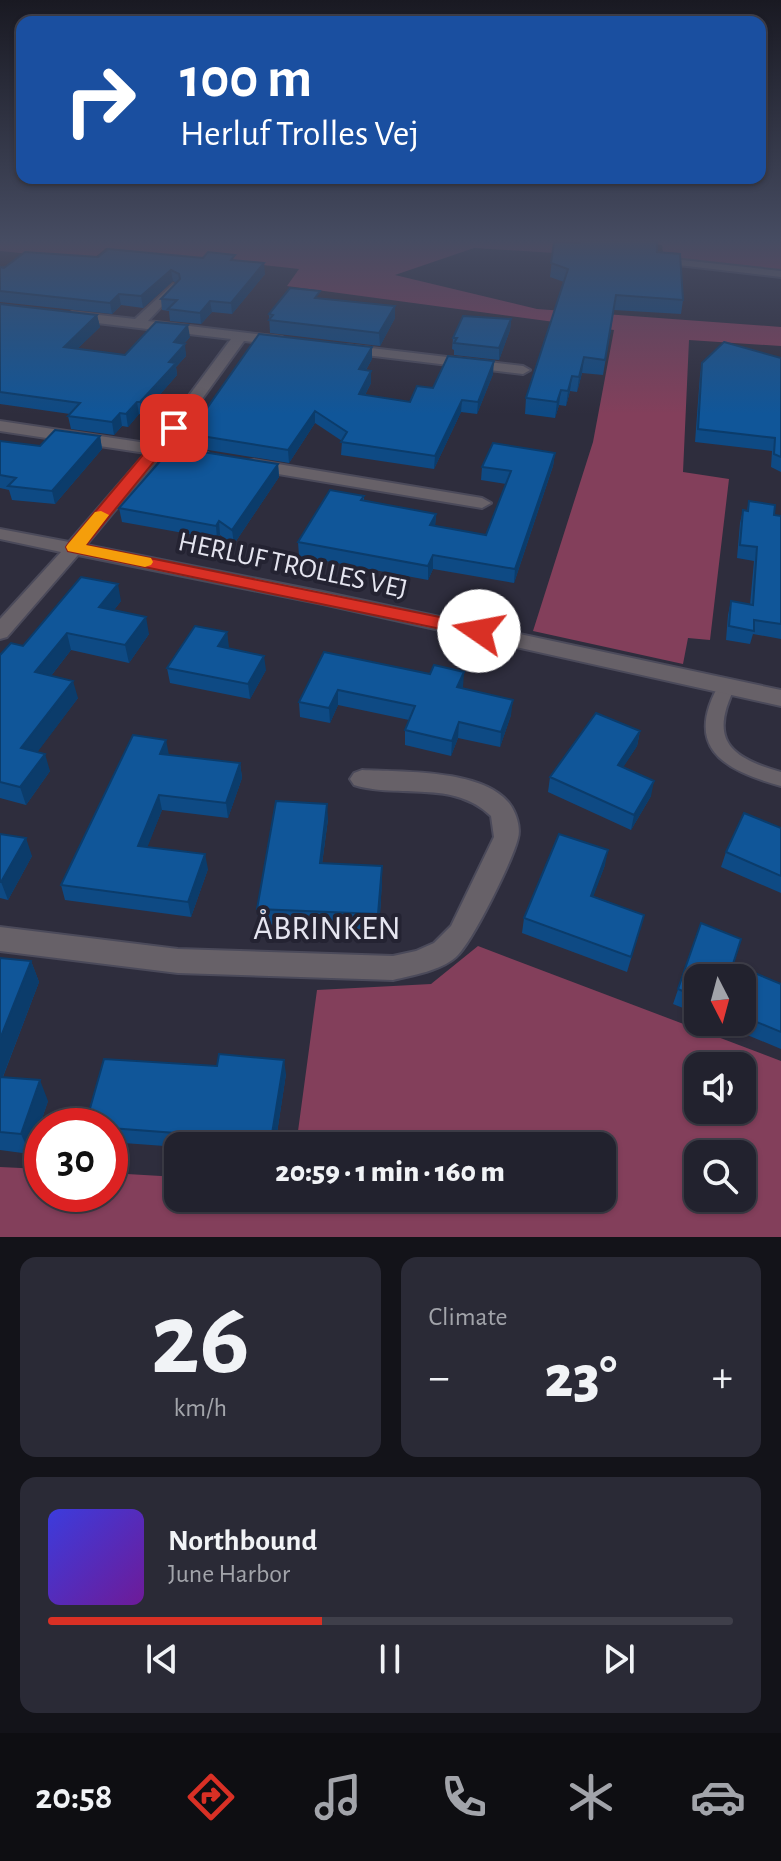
<!DOCTYPE html>
<html lang="en">
<head>
<meta charset="utf-8">
<style>
  body { margin:0; font-family:"Alegreya Sans",sans-serif; background:#2a2a36; color:#f1f3f6; height:100vh; display:flex; flex-direction:column; font-size:30px; white-space:nowrap }
  * { box-sizing:border-box; margin:0 }
  p { font-size:26px; color:#a2a4aa }
  .icon { flex:none; width:44px; height:44px; fill:none; stroke:currentColor; stroke-width:2; stroke-linecap:round; stroke-linejoin:round }
  .map { position:relative; height:1237px; overflow:hidden }
  .panel { display:flex; flex-direction:column; gap:20px; padding:20px; background:#131319; flex:1 }
  .panel>* { flex:none }
  .banner { position:absolute; left:16px; top:16px; width:750px; height:168px; border-radius:16px; box-shadow:0 2px 6px #0004,0 0 0 2px #3f3f4a; background:#1a4fa0; color:#fff; overflow:hidden }
  .needle { width:52px; rotate:174deg }
  .tools { position:absolute; left:684px; top:964px; display:grid; gap:16px }
  .tools a { display:grid; place-items:center; width:72px; height:72px; border-radius:16px; background:#22222e; box-shadow:0 2px 6px #0004,0 0 0 2px #3f3f4a; font-size:40px }
  .speed { position:absolute; left:24px; top:1108px; display:flex; gap:16px; font-size:40px; font-weight:700; text-align:center }
  .speed>* { display:grid; place-content:center; width:104px; height:104px; border-radius:50%; background:#22222e; box-shadow:0 2px 6px #0004,0 0 0 2px #3f3f4a; line-height:1 }
  .speed .limit { border:12px solid #d22; background:#fff; color:#111 }
  .pin { position:absolute; display:grid; place-items:center; width:68px; height:68px; color:#fff; margin:-34px; border-radius:16px; box-shadow:0 4px 12px #0006 }
  .me { position:absolute; width:88px; margin:-44px; rotate:282deg; stroke-linejoin:round; filter:drop-shadow(0 0 6px #0008) }
  .turn { display:flex; align-items:center; gap:28px; height:168px; padding:0 32px; font-size:36px }
  .turn .icon { width:104px; height:104px; stroke-width:2.5 }
  .turn b { display:block; font-size:56px; line-height:68px }
  .big { font-size:60px; font-weight:800; line-height:1.1 }
  .panel .tile { flex:1; display:flex; flex-direction:column; justify-content:center; gap:12px; min-width:0; padding:0 28px; border-radius:16px; background:#2a2a36 }
  .panel .dial { align-items:center; gap:0 }
  .dial b { font-size:104px; line-height:1 }
  .song { display:flex; align-items:center; gap:24px }
  .cover { width:96px; height:96px; border-radius:12px; background:linear-gradient(135deg,hsl(240 70% 55%),hsl(280 70% 35%)) }
  .played { height:8px; border-radius:4px; background:linear-gradient(90deg,#d93025 40%,#3f3f4a 40%) }
  .keys { display:flex; justify-content:space-around; direction:ltr }
  .heat { display:flex; justify-content:space-between; align-items:center; font-size:44px; direction:ltr }
  .panel .tiles { flex:1; display:grid; gap:20px; grid-template-columns:1fr 1fr }
  .tile:last-child { grid-column:span 2 }
  .trip { position:absolute; left:164px; top:1132px; width:452px; height:80px; border-radius:16px; background:#22222e; box-shadow:0 2px 6px #0004,0 0 0 2px #3f3f4a; font-weight:800; line-height:80px; text-align:center }
  .tab-bar { display:flex; height:128px; justify-content:space-around; align-items:center; background:#0e0e12; color:#a2a4aa }
  .tab-bar .icon { width:56px; height:56px }
  .tab-bar .selected { color:#d93025 }
  .tab-bar b { font-size:36px; color:#f1f3f6 }
  .map>svg:first-child { display:block }
  .green { fill:#833f5b; fill-rule:evenodd }
  .lines { fill:none; stroke-linecap:round; stroke-linejoin:round }
  .service-casing { stroke:#4b4a5a; stroke-width:4 }
  .minor-casing { stroke:#4b4a5a; stroke-width:4 }
  .service { fill:#676168; fill-rule:evenodd }
  .minor { fill:#676168; fill-rule:evenodd }
  .wall { fill:#0e4a84 }
  .shaded-wall { fill:#0b3c6b }
  .building { fill:#105699; stroke:#0b3c6b; stroke-width:2 }
  .route { fill:#d93025; stroke:#8d1f18; stroke-width:2 }
  .slow { fill:#f59e0b }
  .labels { text-anchor:middle; stroke-width:8; stroke-linejoin:round; paint-order:stroke }
  .street-label { font-size:28px; fill:#e5e5f0; stroke:#242332 }
  .near-street-label { font-size:34px; fill:#e5e5f0; stroke:#242332 }
</style>
</head>
<body>
<div class="map">
<svg width="781" height="1237" viewBox="0 0 781 1237">
  <rect width="100%" height="100%" fill="#2e2d3d"/>
  <path class="green" d="M 0,241 L 574,241 L 571,254 L 474,248 L 395,275 L 537,309 L 781,327 L 781,346 L 689,340 L 683,472 L 729,479 L 710,640 L 688,638 L 683,664 L 533,631 L 593,442 L 614,330 L 287,286 L 299,269 L 106,248 L 92,260 L 0,251 Z
    M 634,241 L 781,241 L 781,272 L 678,261 L 678,253 L 663,252 L 662,245 Z
    M 478,946 L 781,1061 L 781,1237 L 0,1237 L 0,1167 L 42,1169 L 42,1194 L 110,1194 L 110,1173 L 178,1177 L 178,1198 L 602,1198 L 602,1146 L 296,1146 L 317,990 L 431,984 ZM 742,1066 L 742,1110 L 698,1110 L 698,1066 ZM 742,1154 L 742,1198 L 698,1198 L 698,1154 Z"/>
  <g class="lines">
    <defs>
      <path id="service" d="M 664,258 L 781,271 L 781,277 L 661,263 L 661,259 Z
        M 727,679 L 733,681 L 736,685 C 709,738 727,757 781,772 L 781,786 C 720,769 683,746 721,681 Z"/>
      <path id="minor" d="M 173,284 L 179,288 L 148,321 L 282,337 L 289,341 L 282,345 L 244,341 L 168,446 L 208,453 L 210,456 L 208,459 L 161,455 L 86,545 L 323,592 L 781,690 L 781,706 L 323,604 L 78,555 L 7,637 L 0,639 L 0,619 L 61,552 L 0,539 L 0,529 L 69,542 L 146,453 L 0,431 L 0,421 L 153,444 L 231,339 L 72,320 L 65,316 L 72,312 L 135,319 Z
        M 346,345 L 523,366 L 530,370 L 523,374 L 341,352 L 341,346 Z
        M 254,460 L 482,498 L 491,503 L 482,508 L 248,469 L 246,465 L 248,461 Z
        M 362,770 C 401,772 482,769 509,803 C 516,812 521,827 518,838 C 513,860 472,943 456,957 C 440,971 413,975 393,980 L 178,973 L 0,951 L 0,927 L 178,949 L 393,956 L 416,951 L 434,943 L 451,926 L 494,837 L 491,816 C 453,779 399,799 354,785 L 350,779 L 354,773 Z"/>
    </defs>
    <use href="#service" class="service-casing"/>
    <use href="#minor" class="minor-casing"/>
    <use href="#service" class="service"/>
    <use href="#minor" class="minor"/>
  </g>
  <path class="wall" d="M 554,242 L 657,252 L 683,300 L 681,314 L 614,310 L 603,375 L 582,373 L 577,392 L 570,391 L 566,406 L 559,405 L 555,418 L 525,414 L 526,398 L 564,282 L 550,277 Z
    M 98,257 L 203,258 L 236,260 L 265,274 L 232,314 L 212,312 L 201,324 L 170,321 L 169,311 L 162,310 L 161,299 L 176,283 L 173,281 L 143,308 L 121,305 L 112,314 L 0,302 L 0,267 Z
    M 320,298 L 395,306 L 395,318 L 380,346 L 270,333 L 269,314 Z
    M 0,304 L 97,315 L 100,327 L 77,349 L 125,355 L 190,337 L 184,344 L 186,356 L 176,367 L 177,375 L 142,415 L 139,414 L 128,427 L 122,426 L 114,435 L 71,429 L 68,416 L 70,414 L 0,404 Z
    M 511,319 L 510,330 L 499,360 L 454,355 L 454,350 L 452,349 L 453,338 Z
    M 781,358 L 781,472 L 771,467 L 772,451 L 695,442 L 700,375 L 702,363 Z
    M 372,359 L 366,370 L 371,371 L 371,383 L 365,395 L 410,402 L 433,388 L 493,374 L 477,414 L 461,412 L 434,469 L 341,455 L 342,441 L 315,423 L 289,463 L 190,447 L 189,434 Z
    M 100,436 L 102,449 L 55,504 L 12,500 L 9,490 L 0,488 L 0,441 L 40,446 Z
    M 555,453 L 553,466 L 514,583 L 433,569 L 428,580 L 299,556 L 298,542 L 364,496 L 364,500 L 436,514 L 435,526 L 486,535 L 506,484 L 481,480 L 482,467 Z
    M 169,460 L 278,464 L 279,477 L 234,544 L 220,535 L 217,539 L 122,522 L 119,508 Z
    M 749,501 L 774,515 L 781,516 L 781,639 L 753,634 L 750,644 L 726,640 L 728,615 L 731,601 L 750,605 L 754,561 L 737,558 L 740,523 L 743,510 L 747,511 Z
    M 121,601 L 114,610 L 149,634 L 129,663 L 71,650 L 51,676 L 78,698 L 37,752 L 50,771 L 26,805 L 0,798 L 0,655 Z
    M 227,632 L 228,648 L 266,670 L 250,699 L 170,683 L 167,668 Z
    M 324,652 L 463,687 L 462,688 L 511,715 L 500,747 L 458,738 L 451,756 L 405,745 L 405,730 L 409,720 L 338,705 L 330,723 L 300,717 L 299,702 Z
    M 640,731 L 637,746 L 623,767 L 651,796 L 631,830 L 548,792 L 550,777 Z
    M 169,755 L 240,763 L 242,778 L 228,818 L 162,810 L 147,847 L 208,869 L 191,917 L 65,900 L 61,885 Z
    M 328,819 L 322,864 L 382,881 L 379,930 L 259,924 L 257,909 Z
    M 781,828 L 781,893 L 721,867 L 726,852 Z
    M 0,834 L 32,856 L 8,900 L 0,898 Z
    M 605,865 L 593,896 L 644,915 L 627,972 L 522,933 L 524,918 Z
    M 701,923 L 741,939 L 733,964 L 781,984 L 781,1049 L 716,1022 L 742,1022 L 742,978 L 698,978 L 698,1014 L 673,1004 Z
    M 0,958 L 31,961 L 39,982 L 3,1077 L 48,1101 L 30,1154 L 0,1150 Z
    M 217,1066 L 286,1074 L 275,1146 L 178,1147 L 110,1142 L 110,1126 Z"/>
  <path class="shaded-wall" d="M 264,263 L 265,274 L 232,314 L 231,303 Z
    M 171,270 L 173,281 L 143,308 L 141,296 Z
    M 119,294 L 121,305 L 112,314 L 110,303 Z
    M 210,301 L 212,312 L 201,324 L 200,313 Z
    M 395,306 L 395,318 L 380,346 L 379,333 Z
    M 97,315 L 100,327 L 67,359 L 64,347 Z
    M 511,319 L 510,330 L 499,360 L 499,348 Z
    M 188,325 L 190,337 L 175,354 L 174,342 Z
    M 185,344 L 186,356 L 176,367 L 177,375 L 142,415 L 140,402 L 169,362 Z
    M 372,347 L 372,359 L 359,382 L 359,369 Z
    M 584,357 L 582,373 L 577,392 L 579,377 Z
    M 494,361 L 493,374 L 477,414 L 478,402 Z
    M 371,371 L 371,383 L 359,407 L 359,394 Z
    M 572,376 L 570,391 L 566,406 L 568,391 Z
    M 561,390 L 559,405 L 555,418 L 557,402 Z
    M 462,400 L 461,412 L 434,469 L 435,456 Z
    M 137,402 L 139,414 L 128,427 L 126,414 Z
    M 315,411 L 315,423 L 289,463 L 288,450 Z
    M 120,413 L 122,426 L 114,435 L 112,422 Z
    M 100,436 L 102,449 L 55,504 L 52,491 Z
    M 555,453 L 553,466 L 514,583 L 515,569 Z
    M 278,464 L 279,477 L 234,544 L 232,530 Z
    M 436,514 L 435,527 L 430,525 Z
    M 219,521 L 220,535 L 217,539 L 216,526 Z
    M 433,555 L 433,569 L 428,580 L 428,566 Z
    M 118,584 L 121,601 L 103,624 L 99,607 Z
    M 146,617 L 149,634 L 129,663 L 125,645 Z
    M 227,632 L 229,647 L 220,661 L 218,646 Z
    M 67,633 L 71,650 L 40,690 L 35,672 Z
    M 264,656 L 266,670 L 250,699 L 248,684 Z
    M 464,672 L 463,687 L 456,702 L 457,687 Z
    M 73,681 L 78,698 L 27,766 L 21,748 Z
    M 338,690 L 338,705 L 330,723 L 329,708 Z
    M 513,700 L 511,715 L 500,747 L 501,732 Z
    M 459,722 L 458,738 L 451,756 L 452,741 Z
    M 640,731 L 637,746 L 615,780 L 618,765 Z
    M 166,740 L 169,755 L 160,754 Z
    M 45,754 L 50,771 L 26,805 L 20,787 Z
    M 240,763 L 242,778 L 228,818 L 226,803 Z
    M 654,781 L 651,796 L 631,830 L 634,815 Z
    M 159,795 L 162,810 L 142,861 L 138,846 Z
    M 327,804 L 328,819 L 320,879 L 320,863 Z
    M 26,838 L 32,856 L 8,900 L 1,882 Z
    M 608,850 L 605,865 L 588,911 L 591,896 Z
    M 205,854 L 208,869 L 191,917 L 188,902 Z
    M 382,866 L 382,881 L 379,930 L 378,914 Z
    M 31,961 L 39,982 L 0,1084 L 0,1039 Z
    M 284,1060 L 286,1074 L 275,1146 L 272,1146 L 271,1140 Z
    M 40,1080 L 48,1101 L 30,1154 L 21,1134 Z"/>
  <path class="building" d="M 580,241 L 657,241 L 657,252 L 680,254 L 683,300 L 616,295 L 605,360 L 584,357 L 579,377 L 572,376 L 568,391 L 561,390 L 557,402 L 526,398 L 568,269 L 551,263 L 554,242 L 580,243 Z
    M 108,249 L 203,258 L 208,252 L 235,255 L 231,260 L 264,263 L 231,303 L 210,301 L 200,313 L 168,309 L 177,300 L 161,299 L 180,279 L 179,274 L 171,270 L 141,296 L 119,294 L 110,303 L 0,291 L 0,267 L 4,268 L 25,252 L 98,257 Z
    M 290,288 L 320,291 L 315,298 L 395,306 L 379,333 L 269,320 L 273,315 L 269,314 Z
    M 0,304 L 97,315 L 64,347 L 125,355 L 156,322 L 188,325 L 174,342 L 185,344 L 169,362 L 176,363 L 140,402 L 137,402 L 126,414 L 120,413 L 112,422 L 68,416 L 80,403 L 0,392 Z
    M 463,316 L 511,319 L 499,348 L 454,343 L 457,338 L 453,338 Z
    M 259,334 L 372,347 L 359,369 L 371,371 L 359,394 L 410,402 L 417,386 L 433,388 L 448,356 L 494,361 L 478,402 L 462,400 L 435,456 L 341,442 L 347,432 L 315,411 L 288,450 L 189,434 Z
    M 724,342 L 781,358 L 781,457 L 774,454 L 775,438 L 698,429 L 702,363 Z
    M 55,430 L 100,436 L 52,491 L 8,486 L 16,478 L 0,475 L 0,441 L 40,446 Z
    M 493,443 L 555,453 L 515,569 L 433,555 L 428,566 L 298,542 L 330,490 L 364,496 L 361,500 L 436,514 L 430,525 L 486,535 L 511,471 L 482,467 Z
    M 178,448 L 278,464 L 232,530 L 219,521 L 216,526 L 119,508 L 162,459 L 169,460 Z
    M 749,501 L 775,505 L 774,515 L 781,516 L 781,624 L 754,620 L 754,631 L 729,626 L 731,601 L 753,605 L 757,547 L 740,545 L 743,510 L 748,511 Z
    M 81,577 L 118,584 L 99,607 L 146,617 L 125,645 L 67,633 L 35,672 L 73,681 L 21,748 L 45,754 L 20,787 L 0,782 L 0,655 L 11,643 L 23,646 Z
    M 195,626 L 227,632 L 218,646 L 264,656 L 248,684 L 167,668 Z
    M 324,652 L 430,674 L 434,665 L 464,672 L 457,687 L 513,700 L 501,732 L 459,722 L 452,741 L 405,730 L 415,706 L 338,690 L 329,708 L 299,702 Z
    M 596,713 L 640,731 L 618,765 L 654,781 L 634,815 L 550,777 Z
    M 133,735 L 166,740 L 160,754 L 240,763 L 226,803 L 159,795 L 138,846 L 205,854 L 188,902 L 61,885 Z
    M 276,801 L 327,804 L 320,863 L 382,866 L 378,914 L 257,909 Z
    M 744,813 L 781,828 L 781,876 L 726,852 Z
    M 0,834 L 26,838 L 1,882 L 0,882 Z
    M 559,834 L 608,850 L 591,896 L 644,915 L 631,957 L 524,918 Z
    M 701,923 L 741,939 L 733,964 L 781,984 L 781,1032 L 742,1016 L 742,978 L 698,978 L 698,998 L 678,989 Z
    M 0,958 L 31,961 L 0,1039 Z
    M 219,1054 L 284,1060 L 271,1140 L 110,1128 L 110,1126 L 85,1126 L 104,1059 L 217,1066 Z
    M 0,1077 L 40,1080 L 21,1134 L 0,1132 Z"/>
  <linearGradient id="sky" x2="0" y2="1"><stop stop-color="#191922"/><stop offset="0.58" stop-color="#464c62"/><stop offset="1" stop-color="#464c62" stop-opacity="0"/></linearGradient>
  <rect width="781" height="414" fill="url(#sky)"/>
  <path class="route" d="M 174,424 L 181,428 L 179,431 L 86,545 L 479,625 L 485,627 L 488,631 L 485,635 L 479,637 L 68,551 L 66,547 L 68,544 L 168,425 Z"/>
  <path class="slow" d="M 101,511 L 109,515 L 86,545 L 151,558 L 153,562 L 151,565 L 145,567 L 68,551 L 66,547 L 68,544 L 95,512 Z"/>
  <g class="labels">
    <g class="street-label">
      <text transform="translate(293 564) rotate(12)" y="10">HERLUF TROLLES VEJ</text>
    </g>
    <g class="near-street-label">
      <text x="327" y="939">ÅBRINKEN</text>
    </g>
  </g>
</svg>
<div class="tools">
<a><svg class="needle" viewBox="-14 -14 28 28"><path d="M0-13l5 13h-10z" fill="#e53935"/><path d="M0 13l5-13h-10z" fill="#a2a4aa"/></svg></a>
<a><svg class="icon" aria-label="sound" viewBox="0 0 24 24"><path d="M4 9h4l5-4v14l-5-4H4zM17 9q2 3 0 6"/></svg></a>
<a><svg class="icon" aria-label="search" viewBox="0 0 24 24"><circle cx="10" cy="10" r="6"/><path d="M15 15l6 6"/></svg></a>
</div>
<div class="speed"><div class="limit">30</div></div>
<div class="pin" style="left:174px;top:428px;background:#d93025"><svg class="icon" aria-label="arrive" viewBox="0 0 24 24"><path d="M6 21V4h12l-3 4 3 4H6"/></svg></div>
<svg class="me" style="left:479px;top:631px" viewBox="-20 -20 40 40"><circle r="19" fill="#fff"/><path d="M0-13L10 11 0 6-10 11z" fill="#d93025"/></svg>
<div class="trip">20:59 · 1 min · 160 m</div>
<div class="banner">
<div class="turn"><svg class="icon" aria-label="right" viewBox="0 0 24 24"><path d="M7 20v-9h11M14 6l5 5-5 5"/></svg><div><b>100 m</b>Herluf Trolles Vej</div></div>
</div>
</div>
<section class="panel">
<div class="tiles">
<div class="tile dial"><b>26</b><p>km/h</p></div>
<div class="tile"><p>Climate</p>
<div class="heat"><a>−</a><b class="big">23°</b><a>+</a></div>
</div>
<div class="tile">
<div class="song"><i class="cover"></i><div><b>Northbound</b><p>June Harbor</p></div></div>
<div class="played"></div>
<div class="keys"><svg class="icon" aria-label="previous" viewBox="0 0 24 24"><path d="M18 5L8 12l10 7zM5 5v14"/></svg><svg class="icon" aria-label="pause" viewBox="0 0 24 24"><path d="M8 5v14M16 5v14"/></svg><svg class="icon" aria-label="next" viewBox="0 0 24 24"><path d="M6 5l10 7-10 7zM19 5v14"/></svg></div>
</div>
</div>
</section>
<nav class="tab-bar">
<b>20:58</b>
<svg class="icon selected" aria-label="directions" viewBox="0 0 24 24"><path d="M12 3l9 9-9 9-9-9zM9 14v-3h6M13 9l2 2-2 2"/></svg>
<svg class="icon" aria-label="music" viewBox="0 0 24 24"><path d="M9 18V5l10-2v13"/><circle cx="6" cy="18" r="3"/><circle cx="16" cy="16" r="3"/></svg>
<svg class="icon" aria-label="phone" viewBox="0 0 24 24"><path d="M5 4h4l2 5-3 2q2 4 5 5l2-3 5 2v4C11 20 4 13 5 4z"/></svg>
<svg class="icon" aria-label="climate" viewBox="0 0 24 24"><path d="M12 3v18M4 7l16 10M4 17L20 7"/></svg>
<svg class="icon" aria-label="car" viewBox="0 0 24 24"><path d="M5 17H2v-5l4-1 3-4h7l3 4 3 1v5h-3M9 17h6M6 11h13"/><circle cx="7" cy="17" r="2"/><circle cx="17" cy="17" r="2"/></svg>
</nav>
</body>
</html>
